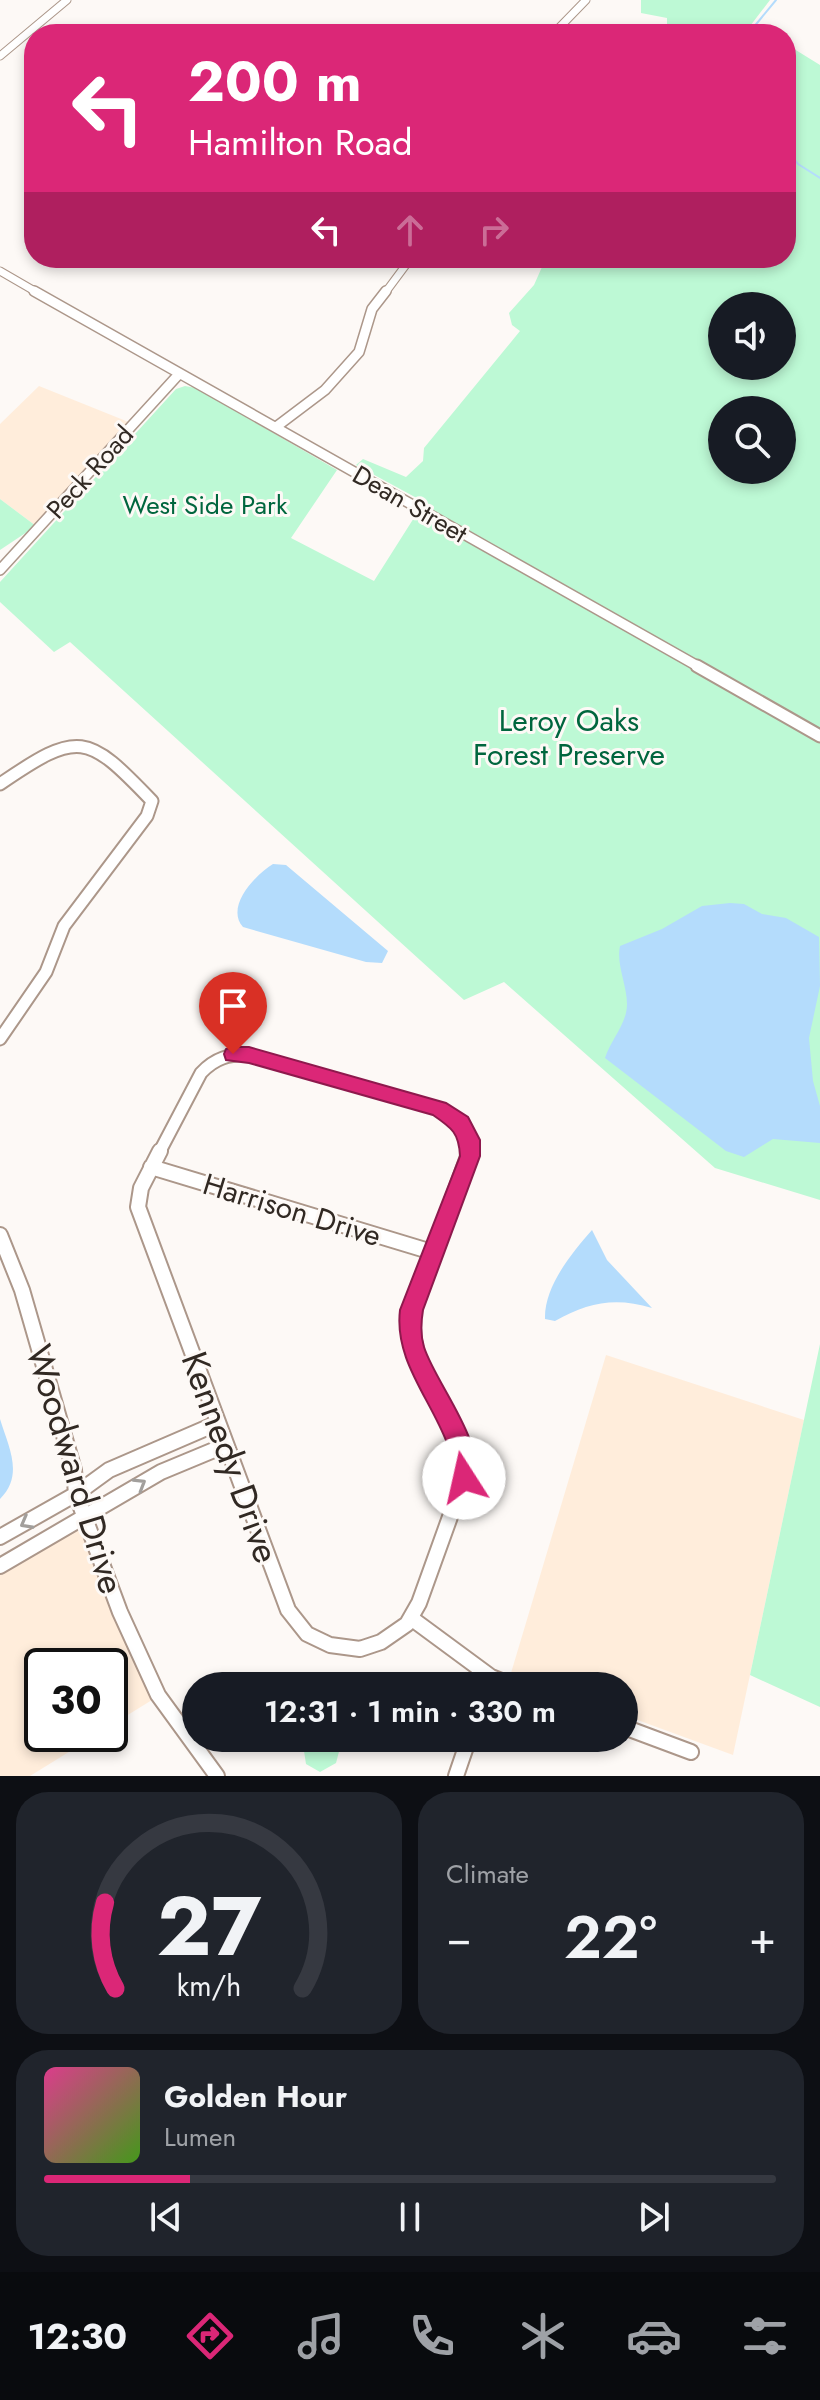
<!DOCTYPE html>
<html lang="en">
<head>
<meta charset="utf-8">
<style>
  body { margin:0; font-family:Jost,sans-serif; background:#20242c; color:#f1f3f6; height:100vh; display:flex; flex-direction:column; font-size:30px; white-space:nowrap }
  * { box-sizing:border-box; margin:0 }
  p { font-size:26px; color:#9ea1a6 }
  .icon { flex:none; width:44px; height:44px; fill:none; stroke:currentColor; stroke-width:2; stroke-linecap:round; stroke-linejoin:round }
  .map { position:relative; height:1776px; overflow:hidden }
  .sheet { display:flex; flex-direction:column; gap:16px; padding:16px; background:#0d0f14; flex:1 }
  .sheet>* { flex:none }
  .hud { position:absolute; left:24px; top:24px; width:772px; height:244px; border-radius:32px; box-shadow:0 4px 12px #0003; background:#db2777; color:#fff; overflow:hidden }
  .tools { position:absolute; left:708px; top:292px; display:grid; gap:16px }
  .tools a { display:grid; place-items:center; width:88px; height:88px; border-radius:50%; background:#171b24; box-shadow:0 4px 12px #0003; font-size:40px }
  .speed { position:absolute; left:24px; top:1648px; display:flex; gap:16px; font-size:40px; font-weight:700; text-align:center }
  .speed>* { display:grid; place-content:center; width:104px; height:104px; border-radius:50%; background:#171b24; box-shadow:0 4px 12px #0003; line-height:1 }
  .speed .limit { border:4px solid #111; border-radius:12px; background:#fff; color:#111 }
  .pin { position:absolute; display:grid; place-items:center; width:68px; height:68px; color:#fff; margin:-82px -34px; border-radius:50% 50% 50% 0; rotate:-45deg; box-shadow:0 0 8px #0007 }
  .pin .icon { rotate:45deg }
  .me { position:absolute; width:88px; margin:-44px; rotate:350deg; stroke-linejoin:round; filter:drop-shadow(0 0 6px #0008) }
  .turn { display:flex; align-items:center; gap:28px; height:168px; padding:0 32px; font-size:36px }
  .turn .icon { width:104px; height:104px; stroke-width:2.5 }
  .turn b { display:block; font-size:56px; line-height:68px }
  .lanes { display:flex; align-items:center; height:76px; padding:0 32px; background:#0003; justify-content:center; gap:40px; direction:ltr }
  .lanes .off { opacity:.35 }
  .big { font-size:60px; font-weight:600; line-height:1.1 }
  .sheet .card { flex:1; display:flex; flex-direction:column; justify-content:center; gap:12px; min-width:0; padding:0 28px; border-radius:32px; background:#20242c }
  .sheet .dial { align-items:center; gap:0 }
  .dial svg { height:208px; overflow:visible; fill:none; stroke:#363941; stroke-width:7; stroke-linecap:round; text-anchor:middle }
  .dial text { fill:#f1f3f6; stroke:none }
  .song { display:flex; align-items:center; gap:24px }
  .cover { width:96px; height:96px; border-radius:12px; background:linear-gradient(135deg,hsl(330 70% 55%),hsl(100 70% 35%)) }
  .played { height:8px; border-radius:4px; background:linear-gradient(90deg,#db2777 20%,#363941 20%) }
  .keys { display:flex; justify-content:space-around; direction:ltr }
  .heat { display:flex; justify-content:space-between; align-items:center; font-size:44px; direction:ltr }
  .sheet .tiles { flex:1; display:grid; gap:16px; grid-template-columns:1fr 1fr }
  .card:last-child { grid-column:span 2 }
  .trip { position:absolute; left:182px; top:1672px; width:456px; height:80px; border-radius:40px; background:#171b24; box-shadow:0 4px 12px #0003; font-weight:600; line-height:80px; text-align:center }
  .dock { display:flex; height:128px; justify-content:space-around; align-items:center; background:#090b0e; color:#9ea1a6 }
  .dock .icon { width:56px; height:56px }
  .dock .selected { color:#db2777 }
  .dock b { font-size:36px; color:#f1f3f6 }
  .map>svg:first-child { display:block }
  .commercial { fill:#ffeddb }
  .green { fill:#bdf9d5; fill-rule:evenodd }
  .water { fill:#b4dcfc }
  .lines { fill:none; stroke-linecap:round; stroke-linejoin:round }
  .stream { stroke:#b4dcfc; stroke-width:2 }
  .minor-far3-casing { stroke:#ac978a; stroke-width:9 }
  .minor-far2-casing { stroke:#ac978a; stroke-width:12 }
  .minor-far1-casing { stroke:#ac978a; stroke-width:15 }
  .minor-casing { stroke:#ac978a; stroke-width:18 }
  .minor-far3 { stroke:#fff; stroke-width:7 }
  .minor-far2 { stroke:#fff; stroke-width:9 }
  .minor-far1 { stroke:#fff; stroke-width:11 }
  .minor { stroke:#fff; stroke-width:14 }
  .oneway { stroke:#a29f9c }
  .route { fill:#db2777; stroke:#8e194d; stroke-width:2 }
  .labels { text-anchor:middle; stroke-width:6; stroke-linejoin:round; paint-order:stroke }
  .far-street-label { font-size:26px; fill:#312923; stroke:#fdf9f6 }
  .far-park-label { font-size:26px; fill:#00663e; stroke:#fdf9f6 }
  .park-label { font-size:30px; fill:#00663e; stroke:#fdf9f6 }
  .street-label { font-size:30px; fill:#312923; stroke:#fdf9f6 }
  .near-street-label { font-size:36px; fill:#312923; stroke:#fdf9f6 }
</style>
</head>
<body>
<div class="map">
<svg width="820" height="1776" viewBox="0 0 820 1776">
  <rect width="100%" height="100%" fill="#fdf9f6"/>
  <path class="commercial" d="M 39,386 L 131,423 L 36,526 L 0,499 L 0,424 Z
    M 606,1355 L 804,1420 L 733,1755 L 624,1715 L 624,1686 L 545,1686 L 511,1673 Z
    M 82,1522 L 152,1700 L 110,1726 L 110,1666 L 42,1666 L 42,1734 L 98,1734 L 30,1776 L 0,1776 L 0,1571 Z"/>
  <path class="green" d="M 641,0 L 770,0 L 744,34 L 667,34 L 667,18 L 641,13 Z
    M 786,44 L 820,65 L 820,1200 L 715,1168 L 504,982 L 464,1000 L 70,642 L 54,652 L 0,602 L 0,582 L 176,389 L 185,386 L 196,388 L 337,470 L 291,538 L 374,581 L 424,502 L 356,465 L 363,459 L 406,477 L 423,461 L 424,448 L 520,331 L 512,325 L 509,313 L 534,285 L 546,258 L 786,258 ZM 722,306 L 782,306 L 782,366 L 722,366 ZM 722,410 L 782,410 L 782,470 L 722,470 Z
    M 0,499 L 36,526 L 0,550 Z
    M 820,1344 L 820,1707 L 750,1675 Z
    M 302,1738 L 353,1738 L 341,1744 L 336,1763 L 320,1772 L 306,1764 Z"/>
  <path class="water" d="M 273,864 L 286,865 L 388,951 L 382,963 L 366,962 L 243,927 C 225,907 255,875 273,864 Z
    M 730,903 L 744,904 L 762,914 L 786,918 L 819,937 L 820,986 L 809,1038 L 813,1081 L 820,1106 L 820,1143 L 773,1139 L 744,1157 L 726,1151 L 605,1058 C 611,1039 627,1024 627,1004 C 627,985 616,964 620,946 L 662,929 L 702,906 Z
    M 592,1230 L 607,1260 L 652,1308 C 616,1297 588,1302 555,1321 L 545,1319 C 544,1286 572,1253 592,1230 Z
    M 0,1419 C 9,1448 24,1475 0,1499 Z"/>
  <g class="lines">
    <path class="stream" d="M 748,34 L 776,0
      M 786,148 L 798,164 L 820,178"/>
    <defs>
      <path id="minor-far3" d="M 553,34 L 586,0
        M 0,56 L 67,0
        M 0,271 L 38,293
        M 385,293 L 411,258"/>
      <path id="minor-far2" d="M 34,291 L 701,668
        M 276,427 L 325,390 L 359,352 L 372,309 L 386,291
        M 0,570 L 179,374"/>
      <path id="minor-far1" d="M 697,666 L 820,736
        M 0,784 C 79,730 87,733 152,801 L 147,816 L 64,926 L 46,972 L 0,1039
        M 159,1153 L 201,1073 C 215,1058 229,1054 249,1055 L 439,1109 L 462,1128 L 470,1153"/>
      <path id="minor" d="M 160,1151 L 141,1188 L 138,1207 L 288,1610 L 307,1634 L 330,1645 L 360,1649 L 381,1642 L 407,1624 L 419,1603 L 464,1478 L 455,1434 L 417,1354 L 412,1332 L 412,1310 L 470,1151
        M 151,1167 L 432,1252
        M 0,1235 L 22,1290 L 74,1470 L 76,1494 L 120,1612 L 158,1695 L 217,1776
        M 0,1537 L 76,1494 L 109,1470 L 218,1423
        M 0,1566 L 161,1472 L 226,1445
        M 411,1618 L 491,1677 L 514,1686
        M 624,1727 L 691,1752
        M 456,1776 L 469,1738"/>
    </defs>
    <use href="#minor-far3" class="minor-far3-casing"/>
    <use href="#minor-far2" class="minor-far2-casing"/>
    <use href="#minor-far1" class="minor-far1-casing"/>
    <use href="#minor" class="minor-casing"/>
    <use href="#minor-far3" class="minor-far3"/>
    <use href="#minor-far2" class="minor-far2"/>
    <use href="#minor-far1" class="minor-far1"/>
    <use href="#minor" class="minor"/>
  </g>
  <defs><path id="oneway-chevron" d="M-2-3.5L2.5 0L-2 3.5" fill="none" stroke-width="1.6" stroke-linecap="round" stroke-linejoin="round" transform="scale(2)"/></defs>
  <g class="oneway">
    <use href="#oneway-chevron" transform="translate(140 1484) rotate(-31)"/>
    <use href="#oneway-chevron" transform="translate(26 1523) rotate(151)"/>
  </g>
  <path class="route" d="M 233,1047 L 249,1047 L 446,1103 L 468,1117 L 480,1140 L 480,1156 L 423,1310 C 421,1322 420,1334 424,1347 C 436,1385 490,1446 472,1486 L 464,1489 L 455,1486 C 450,1472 452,1458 447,1443 C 430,1398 394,1360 400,1310 L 460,1156 C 459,1133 452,1128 433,1115 L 249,1063 L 226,1060 L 224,1054 L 226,1049 Z"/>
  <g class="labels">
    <g class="far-street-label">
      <text transform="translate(90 472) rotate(-48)" y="9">Peck Road</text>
      <text transform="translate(410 504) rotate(30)" y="9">Dean Street</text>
    </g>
    <g class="far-park-label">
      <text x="205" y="514">West Side Park</text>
    </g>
    <g class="park-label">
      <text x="569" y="731">Leroy Oaks<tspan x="569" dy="34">Forest Preserve</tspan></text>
    </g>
    <g class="street-label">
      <text transform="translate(292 1210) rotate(17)" y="10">Harrison Drive</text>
    </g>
    <g class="near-street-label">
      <text transform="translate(231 1457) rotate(70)" y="13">Kennedy Drive</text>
      <text transform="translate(76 1469) rotate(73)" y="13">Woodward Drive</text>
    </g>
  </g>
</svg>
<div class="tools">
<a><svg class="icon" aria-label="sound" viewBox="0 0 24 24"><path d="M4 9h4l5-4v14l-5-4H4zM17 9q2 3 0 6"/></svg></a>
<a><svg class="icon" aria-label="search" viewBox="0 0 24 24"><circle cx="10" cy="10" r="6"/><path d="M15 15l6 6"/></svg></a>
</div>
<div class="speed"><div class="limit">30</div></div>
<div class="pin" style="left:233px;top:1054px;background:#d93025"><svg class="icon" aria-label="arrive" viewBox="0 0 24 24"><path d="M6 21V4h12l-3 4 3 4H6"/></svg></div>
<svg class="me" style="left:464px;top:1478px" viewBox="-20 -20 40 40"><circle r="19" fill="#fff"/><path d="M0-13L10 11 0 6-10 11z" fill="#db2777"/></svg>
<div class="trip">12:31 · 1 min · 330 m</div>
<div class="hud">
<div class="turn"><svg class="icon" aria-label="left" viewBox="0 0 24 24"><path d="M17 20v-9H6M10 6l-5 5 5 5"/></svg><div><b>200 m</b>Hamilton Road</div></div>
<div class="lanes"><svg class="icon" aria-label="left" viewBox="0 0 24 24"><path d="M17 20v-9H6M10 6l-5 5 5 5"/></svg><svg class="icon off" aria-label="ahead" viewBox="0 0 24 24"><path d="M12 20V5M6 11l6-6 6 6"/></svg><svg class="icon off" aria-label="right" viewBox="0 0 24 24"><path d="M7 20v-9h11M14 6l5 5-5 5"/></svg></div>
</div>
</div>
<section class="sheet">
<div class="tiles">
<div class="card dial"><svg viewBox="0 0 100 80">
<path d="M14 69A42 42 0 1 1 86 69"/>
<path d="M14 69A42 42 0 0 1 10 36" stroke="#db2777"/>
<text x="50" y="56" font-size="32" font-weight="700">27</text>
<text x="50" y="72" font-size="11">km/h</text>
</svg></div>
<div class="card"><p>Climate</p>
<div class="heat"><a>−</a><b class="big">22°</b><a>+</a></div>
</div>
<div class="card">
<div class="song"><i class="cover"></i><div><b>Golden Hour</b><p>Lumen</p></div></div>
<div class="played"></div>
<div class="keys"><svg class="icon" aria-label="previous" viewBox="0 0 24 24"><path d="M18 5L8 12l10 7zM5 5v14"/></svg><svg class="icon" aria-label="pause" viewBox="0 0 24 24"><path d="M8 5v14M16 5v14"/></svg><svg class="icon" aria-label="next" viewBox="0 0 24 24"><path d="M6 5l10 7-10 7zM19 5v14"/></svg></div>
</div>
</div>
</section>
<nav class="dock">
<b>12:30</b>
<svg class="icon selected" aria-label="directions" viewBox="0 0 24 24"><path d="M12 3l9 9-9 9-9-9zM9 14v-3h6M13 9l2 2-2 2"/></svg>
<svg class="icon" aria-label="music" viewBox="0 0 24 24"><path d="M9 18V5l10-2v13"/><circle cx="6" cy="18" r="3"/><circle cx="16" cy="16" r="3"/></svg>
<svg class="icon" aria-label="phone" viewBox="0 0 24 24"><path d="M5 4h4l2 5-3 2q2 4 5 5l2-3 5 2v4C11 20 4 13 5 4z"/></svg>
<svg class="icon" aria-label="climate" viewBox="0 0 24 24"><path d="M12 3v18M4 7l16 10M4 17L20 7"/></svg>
<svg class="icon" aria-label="car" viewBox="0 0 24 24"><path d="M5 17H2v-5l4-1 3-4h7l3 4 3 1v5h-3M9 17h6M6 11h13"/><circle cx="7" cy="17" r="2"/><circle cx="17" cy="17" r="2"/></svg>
<svg class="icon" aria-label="filters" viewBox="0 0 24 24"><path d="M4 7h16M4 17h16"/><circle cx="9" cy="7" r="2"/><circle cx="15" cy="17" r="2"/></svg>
</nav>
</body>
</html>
